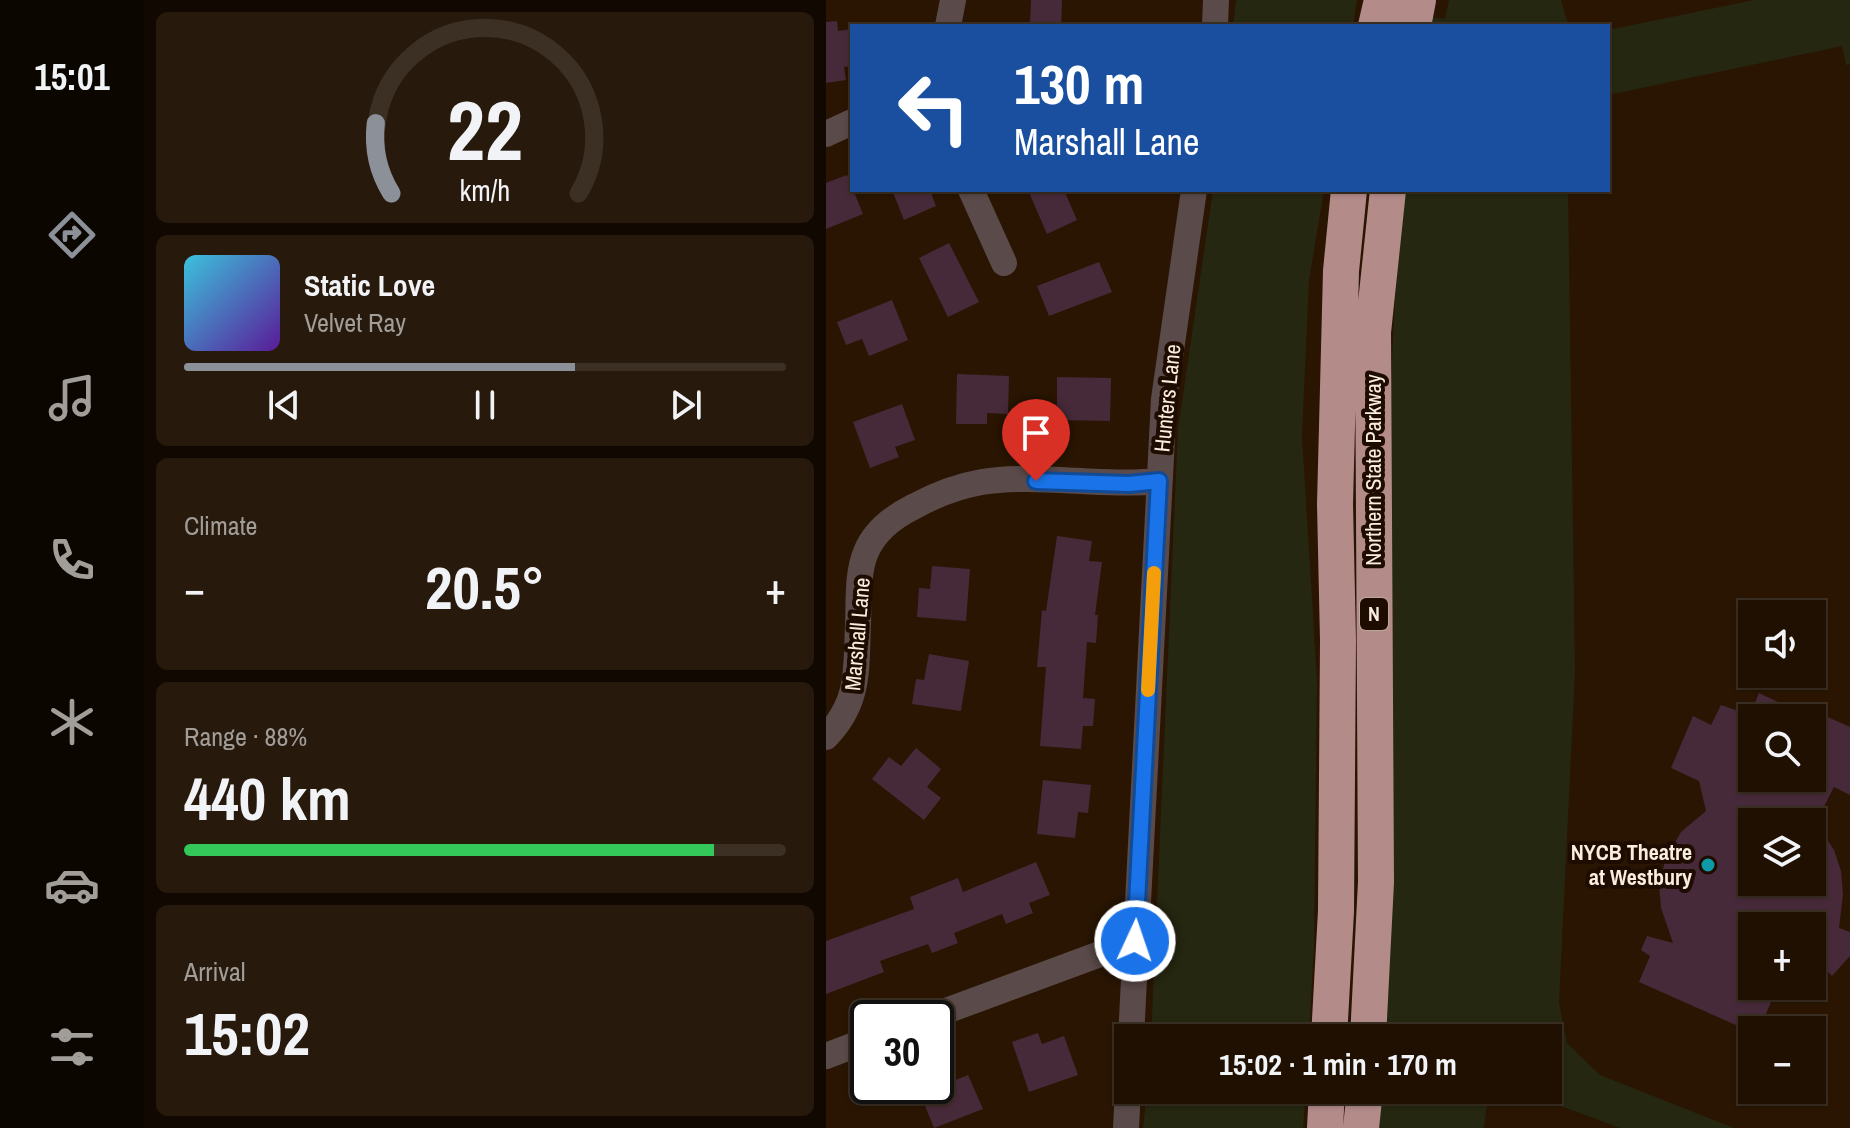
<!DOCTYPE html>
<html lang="en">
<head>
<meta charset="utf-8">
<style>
  body { margin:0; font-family:"Archivo Narrow",sans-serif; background:#27190c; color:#f1f3f6; height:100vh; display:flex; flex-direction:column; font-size:30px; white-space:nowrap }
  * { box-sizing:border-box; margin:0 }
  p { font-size:26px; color:#a19d99 }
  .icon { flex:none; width:44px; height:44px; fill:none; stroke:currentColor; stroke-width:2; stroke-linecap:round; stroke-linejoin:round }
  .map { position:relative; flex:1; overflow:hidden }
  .panel { display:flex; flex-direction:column; gap:12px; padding:12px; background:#110901; width:682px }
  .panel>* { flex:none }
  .guide { position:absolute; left:24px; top:24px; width:760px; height:168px; border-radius:0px; box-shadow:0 2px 6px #0004,0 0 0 2px #3c3024; background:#1a4fa0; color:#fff; overflow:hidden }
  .buttons { position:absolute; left:912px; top:600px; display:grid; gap:16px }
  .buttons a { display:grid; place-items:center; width:88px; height:88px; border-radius:0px; background:#1f1002; box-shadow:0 2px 6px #0004,0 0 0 2px #3c3024; font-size:40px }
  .speed { position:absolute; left:24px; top:1000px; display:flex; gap:16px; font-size:40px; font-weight:700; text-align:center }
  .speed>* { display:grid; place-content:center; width:104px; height:104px; border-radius:50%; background:#1f1002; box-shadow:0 2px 6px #0004,0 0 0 2px #3c3024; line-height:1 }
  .speed .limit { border:4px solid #111; border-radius:12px; background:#fff; color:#111 }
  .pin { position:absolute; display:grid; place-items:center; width:68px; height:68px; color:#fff; margin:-82px -34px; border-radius:50% 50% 50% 0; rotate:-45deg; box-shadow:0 0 8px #0007 }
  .pin .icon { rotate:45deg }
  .me { position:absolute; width:88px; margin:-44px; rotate:3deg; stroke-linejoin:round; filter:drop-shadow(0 0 6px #0008) }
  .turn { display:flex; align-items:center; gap:28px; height:168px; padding:0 32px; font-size:36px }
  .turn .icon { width:104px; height:104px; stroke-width:2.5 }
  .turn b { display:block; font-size:56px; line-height:68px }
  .big { font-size:60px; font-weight:700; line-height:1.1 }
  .panel .card { flex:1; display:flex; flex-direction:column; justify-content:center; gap:12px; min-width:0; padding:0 28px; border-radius:12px; background:#27190c }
  .panel .dial { align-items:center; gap:0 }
  .dial svg { height:208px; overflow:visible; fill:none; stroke:#3c3024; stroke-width:7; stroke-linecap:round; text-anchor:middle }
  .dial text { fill:#f1f3f6; stroke:none }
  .song { display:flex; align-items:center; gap:24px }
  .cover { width:96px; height:96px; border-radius:12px; background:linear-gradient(135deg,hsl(190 70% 55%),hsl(270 70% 35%)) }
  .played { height:8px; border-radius:4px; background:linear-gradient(90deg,#8c9099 65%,#3c3024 65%) }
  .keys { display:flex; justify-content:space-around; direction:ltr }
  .heat { display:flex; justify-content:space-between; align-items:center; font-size:44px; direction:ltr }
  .charge { height:12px; border-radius:6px; background:linear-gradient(90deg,#34c759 88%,#3c3024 0) }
  .trip { position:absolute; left:288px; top:1024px; width:448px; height:80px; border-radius:0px; background:#1f1002; box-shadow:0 2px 6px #0004,0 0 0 2px #3c3024; font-weight:700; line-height:80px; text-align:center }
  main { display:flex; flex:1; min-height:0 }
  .tab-bar { display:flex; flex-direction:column; width:144px; justify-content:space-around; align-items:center; background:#0c0601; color:#a19d99 }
  .tab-bar .icon { width:56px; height:56px }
  .tab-bar .selected { color:#8c9099 }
  .tab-bar b { font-size:36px; color:#f1f3f6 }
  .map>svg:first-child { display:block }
  .green { fill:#262710 }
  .building { fill:#472a39; fill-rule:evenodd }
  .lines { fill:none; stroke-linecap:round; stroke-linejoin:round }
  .minor { stroke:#5a4a49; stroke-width:26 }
  .highway { stroke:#b38c8a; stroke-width:36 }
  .route-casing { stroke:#114b97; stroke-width:20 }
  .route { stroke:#1a73e8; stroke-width:14 }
  .slow { stroke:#f59e0b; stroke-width:14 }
  .culture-dot { fill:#0f9aa8; stroke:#1f0c00; stroke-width:3 }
  .labels { text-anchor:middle; stroke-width:8; stroke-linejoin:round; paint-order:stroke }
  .shield { fill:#1f0c00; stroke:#b8a99c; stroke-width:2 }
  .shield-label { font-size:20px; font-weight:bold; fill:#faecdf }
  .street-label { font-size:22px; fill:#faecdf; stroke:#1f0c00 }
  .poi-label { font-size:22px; font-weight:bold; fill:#faecdf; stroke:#1f0c00; text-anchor:end }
</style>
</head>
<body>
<main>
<nav class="tab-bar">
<b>15:01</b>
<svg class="icon selected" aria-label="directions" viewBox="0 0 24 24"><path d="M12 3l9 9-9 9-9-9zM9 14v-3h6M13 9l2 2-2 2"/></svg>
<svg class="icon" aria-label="music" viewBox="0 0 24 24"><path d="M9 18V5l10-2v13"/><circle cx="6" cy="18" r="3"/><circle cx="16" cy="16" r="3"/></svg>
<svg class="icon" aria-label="phone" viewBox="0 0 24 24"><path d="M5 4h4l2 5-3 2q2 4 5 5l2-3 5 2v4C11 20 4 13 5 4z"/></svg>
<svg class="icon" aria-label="climate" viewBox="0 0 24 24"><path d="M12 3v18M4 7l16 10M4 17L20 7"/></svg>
<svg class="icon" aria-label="car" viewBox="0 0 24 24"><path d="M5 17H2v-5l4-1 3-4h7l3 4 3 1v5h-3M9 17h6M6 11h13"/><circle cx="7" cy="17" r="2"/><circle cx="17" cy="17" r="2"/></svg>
<svg class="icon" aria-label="filters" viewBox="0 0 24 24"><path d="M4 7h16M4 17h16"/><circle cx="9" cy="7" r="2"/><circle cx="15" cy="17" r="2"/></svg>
</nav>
<section class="panel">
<div class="card dial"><svg viewBox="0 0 100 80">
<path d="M14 69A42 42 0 1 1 86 69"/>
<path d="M14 69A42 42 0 0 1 8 42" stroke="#8c9099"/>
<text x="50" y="56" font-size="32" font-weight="700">22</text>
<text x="50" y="72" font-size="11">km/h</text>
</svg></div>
<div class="card">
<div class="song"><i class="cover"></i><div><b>Static Love</b><p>Velvet Ray</p></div></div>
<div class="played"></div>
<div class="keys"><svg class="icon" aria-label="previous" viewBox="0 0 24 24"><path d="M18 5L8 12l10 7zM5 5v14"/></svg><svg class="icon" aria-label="pause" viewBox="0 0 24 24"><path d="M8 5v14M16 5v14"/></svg><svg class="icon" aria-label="next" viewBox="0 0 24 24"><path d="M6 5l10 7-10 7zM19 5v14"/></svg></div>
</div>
<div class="card"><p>Climate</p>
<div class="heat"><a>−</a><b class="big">20.5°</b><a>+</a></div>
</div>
<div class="card"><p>Range · 88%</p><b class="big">440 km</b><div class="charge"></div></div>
<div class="card"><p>Arrival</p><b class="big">15:02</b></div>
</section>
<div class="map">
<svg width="1024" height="1128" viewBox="0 0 1024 1128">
  <rect width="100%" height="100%" fill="#291502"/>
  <path class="green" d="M 410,0 L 531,0 L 527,26 L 407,26 Z
    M 623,0 L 735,0 L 741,21 L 746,26 L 602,26 L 604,17 L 619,19 Z
    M 928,0 L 1024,0 L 1024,64 L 1020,65 L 1016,46 L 782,95 L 782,30 Z
    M 387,190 L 498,190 L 483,280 L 476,436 L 491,680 L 488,946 L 483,1038 L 325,1038 L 352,429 Z
    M 577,190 L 742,190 L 749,672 L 733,1003 L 741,1043 L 774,1075 L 908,1128 L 794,1128 L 692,1090 L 722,1090 L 722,1038 L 556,1038 C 559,756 553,472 577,190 Z
    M 321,1090 L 480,1090 L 477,1128 L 317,1128 Z
    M 552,1090 L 663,1090 L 658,1128 L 549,1128 Z"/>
  <path class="building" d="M 205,0 L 236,0 L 235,26 L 204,25 Z
    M 11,21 L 12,31 L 26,29 L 26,66 L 18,67 L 20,80 L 0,83 L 0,22 Z
    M 21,175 L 37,214 L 0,229 L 0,183 Z
    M 66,190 L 104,190 L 110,206 L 78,220 Z
    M 202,190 L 238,190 L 251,220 L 221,234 Z
    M 123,243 L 153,302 L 122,317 L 93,258 Z
    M 273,262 L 286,292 L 223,316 L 211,286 Z
    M 66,300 L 82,340 L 43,356 L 36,339 L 20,345 L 11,322 Z
    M 131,374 L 183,376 L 182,414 L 161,413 L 161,424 L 130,424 Z
    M 231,377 L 285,378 L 284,421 L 231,420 Z
    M 76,404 L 89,440 L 69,447 L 73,457 L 44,468 L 27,422 Z
    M 231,536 L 266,541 L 263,561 L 276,562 L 269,615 L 272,615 L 270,643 L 261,642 L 257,698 L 269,699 L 267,726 L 257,726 L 255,749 L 214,746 L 220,667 L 211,667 L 216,610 L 220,611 Z
    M 106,566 L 144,569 L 140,621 L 91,617 L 93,588 L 104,589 Z
    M 103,654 L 143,661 L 135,711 L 86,704 L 90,679 L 98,680 Z
    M 933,693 L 986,718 L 986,710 L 1024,727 L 1024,795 L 1008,787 L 990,822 L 1008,850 L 1015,871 L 1017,894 L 1013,928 L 1024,932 L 1024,956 L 1006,976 L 986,955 L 986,909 L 978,926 L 926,926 L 926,986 L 952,986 L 933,1030 L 921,1030 L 813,982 L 824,956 L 815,950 L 821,936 L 847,943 L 835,908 L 833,884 L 840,858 L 855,832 L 880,811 L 873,781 L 845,768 L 867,716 L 885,725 L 895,705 L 924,715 ZM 926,718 L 986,718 L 986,778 L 926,778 ZM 926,822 L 986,822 L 986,882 L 926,882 Z
    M 90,748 L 115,769 L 101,787 L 115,798 L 98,820 L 46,779 L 63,757 L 75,766 Z
    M 217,780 L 265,785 L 262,813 L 252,812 L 249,838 L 211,834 Z
    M 210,862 L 224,895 L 203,903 L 207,913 L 180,924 L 176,914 L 128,933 L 132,943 L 106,953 L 102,944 L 54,961 L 58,972 L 0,994 L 0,941 L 88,909 L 84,897 L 132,878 L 137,892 Z
    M 212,1033 L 216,1044 L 238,1036 L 252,1075 L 203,1092 L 186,1042 Z
    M 142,1075 L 157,1109 L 108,1128 L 91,1086 L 115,1086 Z"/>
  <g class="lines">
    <path class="minor" d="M 122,26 L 127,0
      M 389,26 L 390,0
      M 0,134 L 26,122
      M 145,190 L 178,263
      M 0,737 C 34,702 30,670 32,624 C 33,601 31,573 40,552 C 49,530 67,517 87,507 C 109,495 132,486 156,482 C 211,473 276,487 333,481
      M 101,1018 L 309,941
      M 305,1038 L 338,399 L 368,190
      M 0,1056 L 42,1040
      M 300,1128 L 302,1090"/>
    <path class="highway" d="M 550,26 L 556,0
      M 587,26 L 592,0
      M 503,1038 L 510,911 L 512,640 L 509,504 L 515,271 L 523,190
      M 542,1038 L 550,882 L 547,332 L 562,190
      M 499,1128 L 501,1090
      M 535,1128 L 539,1090"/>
  </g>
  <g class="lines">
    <defs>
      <path id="route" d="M 210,481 L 303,484 L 333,481 L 309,941"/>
    </defs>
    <use href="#route" class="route-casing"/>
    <use href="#route" class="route"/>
    <path class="slow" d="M 322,690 L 328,573"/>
  </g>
  <circle class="culture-dot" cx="882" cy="865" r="8"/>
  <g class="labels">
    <rect class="shield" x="534" y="598" width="28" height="32" rx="6"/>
    <g class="shield-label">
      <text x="548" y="621">N</text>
    </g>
    <g class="street-label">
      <text transform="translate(341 398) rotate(-84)" y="8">Hunters Lane</text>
      <text transform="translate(547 470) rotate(-90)" y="8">Northern State Parkway</text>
      <text transform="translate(31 634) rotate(-85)" y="8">Marshall Lane</text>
    </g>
    <g class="poi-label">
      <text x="866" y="860">NYCB Theatre<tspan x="866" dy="25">at Westbury</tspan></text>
    </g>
  </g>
</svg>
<div class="buttons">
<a><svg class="icon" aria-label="sound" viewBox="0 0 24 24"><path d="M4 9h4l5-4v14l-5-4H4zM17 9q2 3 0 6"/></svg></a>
<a><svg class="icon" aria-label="search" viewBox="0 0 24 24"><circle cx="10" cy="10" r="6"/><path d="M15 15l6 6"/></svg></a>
<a><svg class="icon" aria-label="layers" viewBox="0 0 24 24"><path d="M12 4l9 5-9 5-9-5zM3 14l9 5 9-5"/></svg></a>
<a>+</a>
<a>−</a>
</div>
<div class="speed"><div class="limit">30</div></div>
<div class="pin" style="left:210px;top:481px;background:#d93025"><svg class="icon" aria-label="arrive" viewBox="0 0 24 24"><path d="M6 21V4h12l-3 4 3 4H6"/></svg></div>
<svg class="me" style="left:309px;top:941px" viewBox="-20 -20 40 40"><circle r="17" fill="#1a73e8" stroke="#fff" stroke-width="3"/><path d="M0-11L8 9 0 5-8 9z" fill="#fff"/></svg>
<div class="trip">15:02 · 1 min · 170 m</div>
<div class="guide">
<div class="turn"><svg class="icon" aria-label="left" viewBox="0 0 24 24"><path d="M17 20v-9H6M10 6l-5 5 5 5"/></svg><div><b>130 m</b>Marshall Lane</div></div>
</div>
</div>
</main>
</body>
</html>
